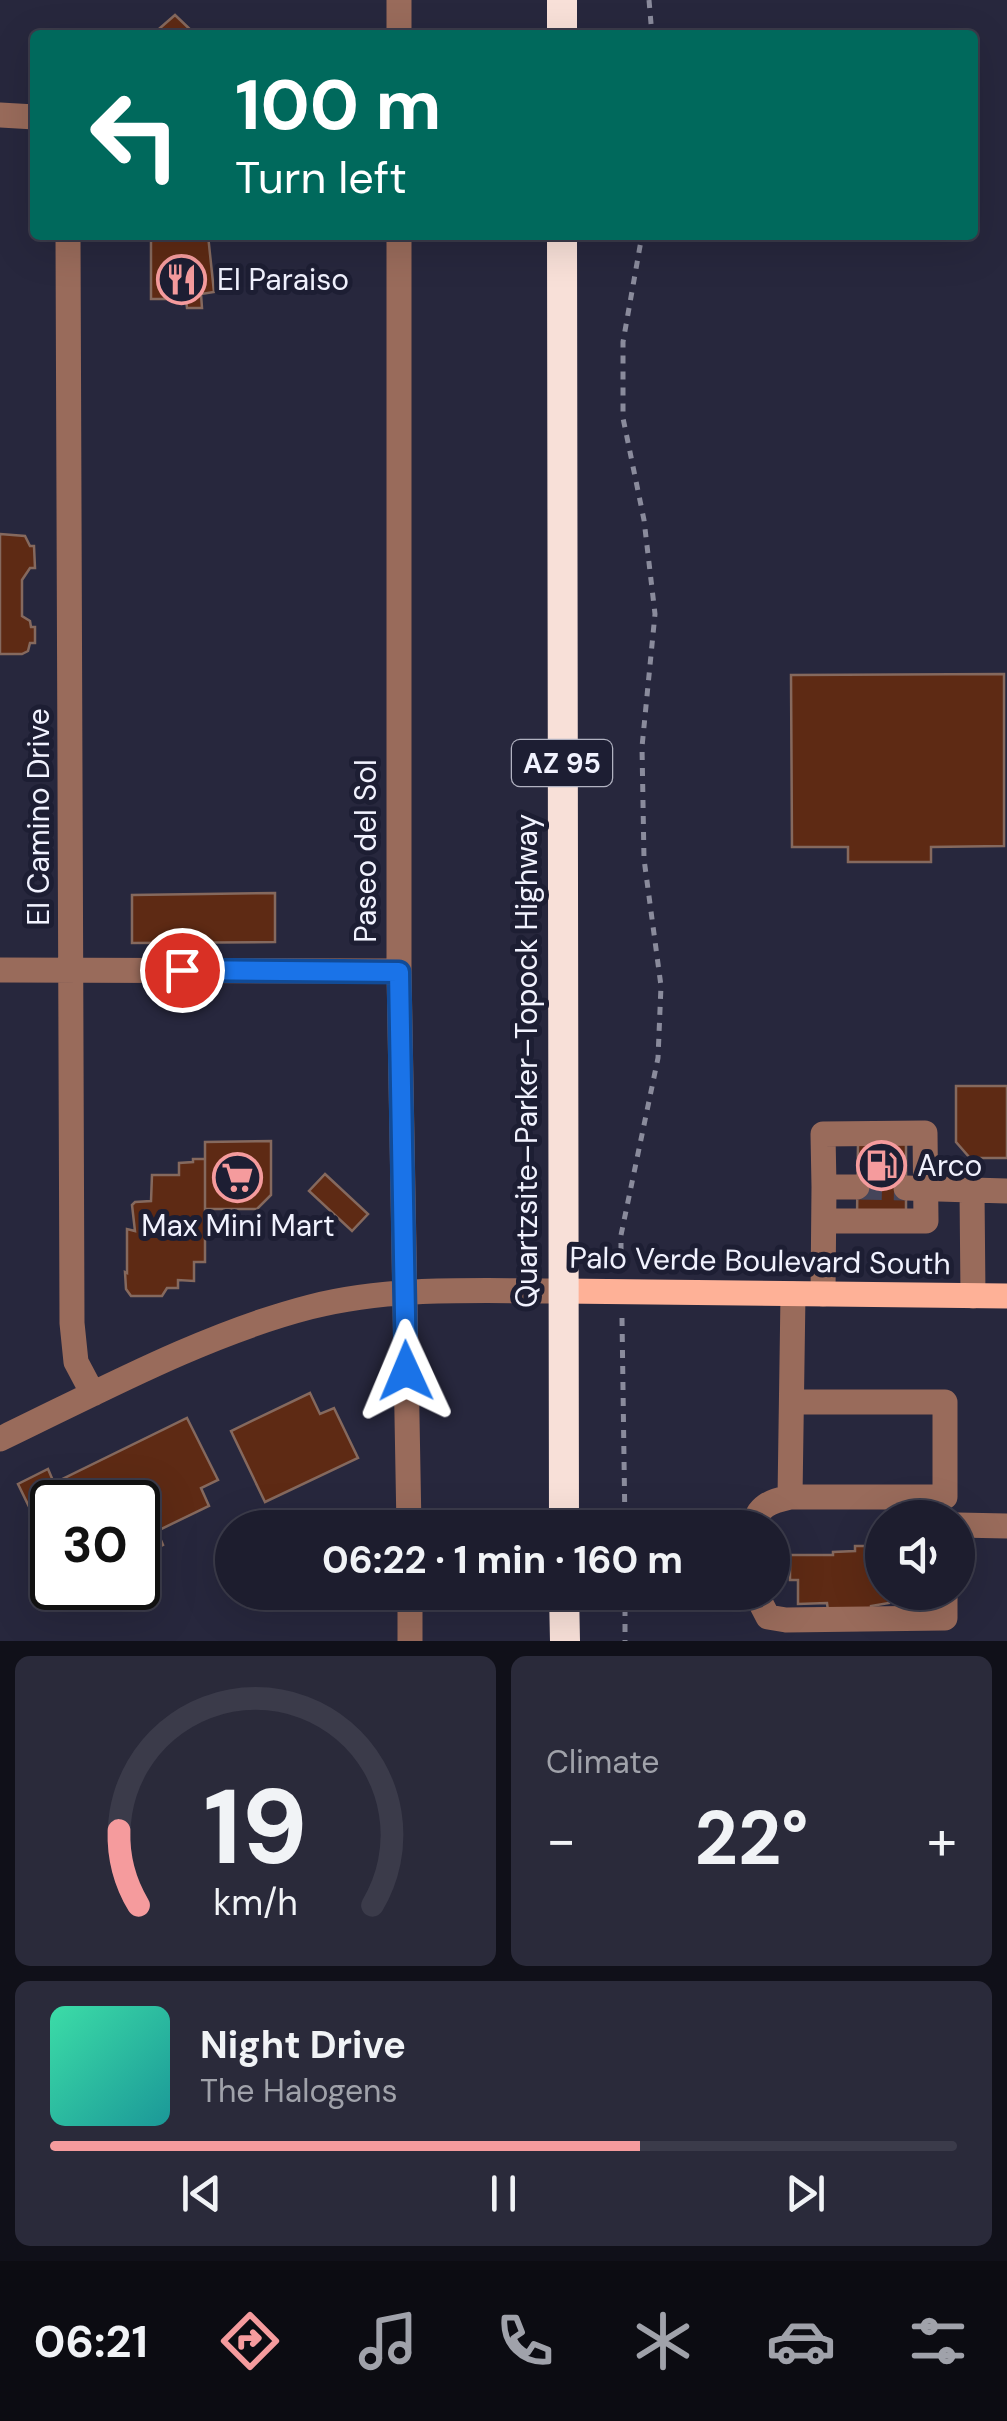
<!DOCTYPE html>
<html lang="en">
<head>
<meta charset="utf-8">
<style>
  body { margin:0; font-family:"DM Sans",sans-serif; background:#2a2a3a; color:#f1f3f6; height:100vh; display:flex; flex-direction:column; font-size:38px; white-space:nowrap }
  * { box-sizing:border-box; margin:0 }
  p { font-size:32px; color:#a0a2aa }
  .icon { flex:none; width:55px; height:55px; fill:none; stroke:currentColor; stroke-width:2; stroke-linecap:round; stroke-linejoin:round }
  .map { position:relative; height:1641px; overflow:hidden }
  .side { display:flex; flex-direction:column; gap:15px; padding:15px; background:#101019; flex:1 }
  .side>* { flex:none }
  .banner { position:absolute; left:30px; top:30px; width:948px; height:210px; border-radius:10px; box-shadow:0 10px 40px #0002,0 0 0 2px #3b3b4a; background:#00695c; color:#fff; overflow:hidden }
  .controls { position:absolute; left:865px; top:1500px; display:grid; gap:20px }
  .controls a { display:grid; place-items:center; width:110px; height:110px; border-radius:50%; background:#1d1d2e; box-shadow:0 10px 40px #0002,0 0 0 2px #3b3b4a; font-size:50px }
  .speed { position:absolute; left:30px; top:1480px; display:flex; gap:20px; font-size:50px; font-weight:700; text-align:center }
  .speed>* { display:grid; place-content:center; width:130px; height:130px; border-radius:50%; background:#1d1d2e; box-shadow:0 10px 40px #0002,0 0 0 2px #3b3b4a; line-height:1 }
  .speed .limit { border:5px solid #111; border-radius:15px; background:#fff; color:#111 }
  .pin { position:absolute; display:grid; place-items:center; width:85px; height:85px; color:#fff; margin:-42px; border:5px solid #fff; border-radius:50%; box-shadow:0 2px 10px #0007 }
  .me { position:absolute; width:110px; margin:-55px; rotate:359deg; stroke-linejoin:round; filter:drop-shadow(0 0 8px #0008) }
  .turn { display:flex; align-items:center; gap:35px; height:210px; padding:0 40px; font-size:45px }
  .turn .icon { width:130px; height:130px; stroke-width:2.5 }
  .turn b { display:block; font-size:70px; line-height:85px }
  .big { font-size:75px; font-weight:700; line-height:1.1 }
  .side .widget { flex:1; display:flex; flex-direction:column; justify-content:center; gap:15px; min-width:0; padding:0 35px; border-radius:15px; background:#2a2a3a }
  .side .dial { align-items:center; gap:0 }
  .dial svg { height:260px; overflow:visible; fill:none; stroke:#3b3b4a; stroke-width:7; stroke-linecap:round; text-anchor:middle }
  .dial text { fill:#f1f3f6; stroke:none }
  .song { display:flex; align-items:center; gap:30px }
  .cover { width:120px; height:120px; border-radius:15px; background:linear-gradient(135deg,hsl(160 70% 55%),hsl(180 70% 35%)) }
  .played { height:10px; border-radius:5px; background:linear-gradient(90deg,#f59b9d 65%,#3b3b4a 65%) }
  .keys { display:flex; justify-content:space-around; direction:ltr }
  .heat { display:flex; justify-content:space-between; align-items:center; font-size:55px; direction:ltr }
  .side .tiles { flex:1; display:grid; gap:15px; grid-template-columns:1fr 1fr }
  .widget:last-child { grid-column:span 2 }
  .trip { position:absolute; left:215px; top:1510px; width:575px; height:100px; border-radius:50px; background:#1d1d2e; box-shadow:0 10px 40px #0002,0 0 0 2px #3b3b4a; font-weight:700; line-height:100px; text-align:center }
  .dock { display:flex; height:160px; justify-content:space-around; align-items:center; background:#0c0c12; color:#a0a2aa }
  .dock .icon { width:70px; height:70px }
  .dock .selected { color:#f59b9d }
  .dock b { font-size:45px; color:#f1f3f6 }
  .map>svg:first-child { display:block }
  .building { fill:#5e2a14; stroke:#85695e; stroke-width:2.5 }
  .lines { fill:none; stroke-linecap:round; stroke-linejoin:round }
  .minor-tunnel { stroke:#45455a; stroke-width:25; stroke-dasharray:25 12; stroke-linecap:butt }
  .path { stroke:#8a8b9c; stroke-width:5; stroke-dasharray:8 8; stroke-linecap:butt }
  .minor { stroke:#996b5b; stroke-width:25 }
  .major { stroke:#feb197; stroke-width:25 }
  .highway { stroke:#f8e0d8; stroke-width:30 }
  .route-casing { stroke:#114b97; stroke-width:25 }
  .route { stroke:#1a73e8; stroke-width:18 }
  .labels { text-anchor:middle; stroke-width:10; stroke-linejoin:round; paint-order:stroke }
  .shield { fill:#1d1e33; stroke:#b1b2c1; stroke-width:2.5 }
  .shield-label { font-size:28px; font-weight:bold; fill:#f1f2fe }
  .poi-label { font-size:30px; fill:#f1f2fe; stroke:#1d1e33; text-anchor:start }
  .street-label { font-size:30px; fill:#f1f2fe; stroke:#1d1e33 }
</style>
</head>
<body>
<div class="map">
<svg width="1007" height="1641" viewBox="0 0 1007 1641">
  <rect width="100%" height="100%" fill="#27273d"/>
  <path class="building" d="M 175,15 L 196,35 L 152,35 Z
    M 151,235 L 208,235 L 214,292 L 201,294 L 202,308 L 187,308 L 186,299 L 151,299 Z
    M 0,534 L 25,536 L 30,546 L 34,546 L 35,568 L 30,568 L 22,580 L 22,616 L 30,621 L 31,627 L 35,627 L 35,643 L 30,643 L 28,651 L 22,654 L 0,654 Z
    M 1004,674 L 1004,846 L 931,847 L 931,862 L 848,862 L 848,847 L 792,847 L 791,675 Z
    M 275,893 L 275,942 L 132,943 L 132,895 Z
    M 956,1086 L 1007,1086 L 1007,1158 L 970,1158 L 956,1142 Z
    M 271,1141 L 271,1195 L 257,1209 L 205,1209 L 205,1142 Z
    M 858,1144 L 906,1144 L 906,1218 L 857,1217 Z
    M 193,1159 L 205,1159 L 205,1262 L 194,1262 L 194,1281 L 178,1280 L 178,1288 L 167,1288 L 162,1296 L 131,1296 L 126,1289 L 125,1272 L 127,1273 L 127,1229 L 135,1231 L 132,1205 L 135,1202 L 151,1201 L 152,1175 L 179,1175 L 179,1163 L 193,1162 Z
    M 325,1174 L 368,1214 L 352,1231 L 309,1191 Z
    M 310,1393 L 320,1414 L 334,1408 L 358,1458 L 265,1502 L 231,1431 Z
    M 187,1418 L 218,1480 L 201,1488 L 209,1506 L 157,1531 L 163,1545 L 138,1558 L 138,1502 L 52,1502 L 52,1554 L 18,1484 L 48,1469 L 54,1483 Z
    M 855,1546 L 882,1546 L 882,1592 L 889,1592 L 889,1603 L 871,1606 L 871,1610 L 828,1611 L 827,1603 L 798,1604 L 798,1580 L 790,1580 L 790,1555 L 833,1555 L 833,1552 L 855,1551 Z"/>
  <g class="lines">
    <path class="minor-tunnel" d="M 857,1187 L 906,1188"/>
    <path class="path" d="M 649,0 L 652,35
      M 621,1267 L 621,1235 L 658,1058 L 661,986 L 644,859 L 642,747 L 655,614 L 644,520 L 623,418 L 623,342 L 642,235
      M 622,1318 L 625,1528
      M 625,1592 L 625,1641"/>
    <path class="minor" d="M 399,0 L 399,35
      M 0,115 L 35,117
      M 68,235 L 72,1323 L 76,1362 L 93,1394
      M 399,235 L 399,971 L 409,1528
      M 0,970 L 399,971
      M 824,1187 L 823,1134 L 925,1133 L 926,1221 L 824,1221
      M 906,1188 L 972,1190
      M 823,1294 L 824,1187 L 857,1187
      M 973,1296 L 972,1190 L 1007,1191
      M 792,1402 L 945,1402 L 945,1497 L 790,1497 L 793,1294
      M 0,1439 C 98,1392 205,1334 310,1307 C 392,1286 479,1291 562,1291
      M 958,1525 L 1007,1526
      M 755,1528 C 755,1506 772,1501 790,1497
      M 410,1592 L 410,1641
      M 755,1592 L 768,1617 L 786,1620 L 945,1618 L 945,1592"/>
    <path class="major" d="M 562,1291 L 1007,1296"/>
    <path class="highway" d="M 562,0 L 562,35
      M 562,235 L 564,1528
      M 564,1592 L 565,1641"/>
  </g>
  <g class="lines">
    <defs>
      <path id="route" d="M 182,970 L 399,972 L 406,1371"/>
    </defs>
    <use href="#route" class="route-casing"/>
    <use href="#route" class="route"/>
  </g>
  <defs>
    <symbol id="restaurant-ring" viewBox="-11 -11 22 22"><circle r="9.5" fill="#1d1e33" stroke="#f59b9d" stroke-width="1.5"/><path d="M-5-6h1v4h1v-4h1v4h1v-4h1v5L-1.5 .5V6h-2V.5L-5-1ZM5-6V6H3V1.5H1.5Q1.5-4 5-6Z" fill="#f59b9d"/></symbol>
    <symbol id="fuel-ring" viewBox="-11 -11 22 22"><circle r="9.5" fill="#1d1e33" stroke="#f59b9d" stroke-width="1.5"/><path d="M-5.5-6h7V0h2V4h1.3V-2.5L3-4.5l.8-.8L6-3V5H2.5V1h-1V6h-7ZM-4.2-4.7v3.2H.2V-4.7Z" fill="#f59b9d"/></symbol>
    <symbol id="supermarket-ring" viewBox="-11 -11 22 22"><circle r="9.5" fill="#1d1e33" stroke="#f59b9d" stroke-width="1.5"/><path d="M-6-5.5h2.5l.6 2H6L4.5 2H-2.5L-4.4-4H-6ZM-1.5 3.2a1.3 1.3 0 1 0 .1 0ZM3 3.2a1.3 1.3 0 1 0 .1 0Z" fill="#f59b9d"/></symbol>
  </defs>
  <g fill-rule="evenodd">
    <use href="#restaurant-ring" x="154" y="252" width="55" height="55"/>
    <use href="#fuel-ring" x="854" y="1138" width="55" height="55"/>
    <use href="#supermarket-ring" x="210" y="1150" width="55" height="55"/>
  </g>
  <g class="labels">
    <rect class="shield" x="512" y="740" width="100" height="46" rx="8"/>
    <g class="shield-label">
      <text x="562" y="773">AZ 95</text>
    </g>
    <g class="poi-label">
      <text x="217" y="290">El Paraiso</text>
      <text x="917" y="1176">Arco</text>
      <text x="238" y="1236" text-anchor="middle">Max Mini Mart</text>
    </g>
    <g class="street-label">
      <text transform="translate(39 817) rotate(-90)" y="10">El Camino Drive</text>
      <text transform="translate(366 851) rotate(-90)" y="10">Paseo del Sol</text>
      <text transform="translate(527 1061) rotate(-90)" y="10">Quartzsite–Parker–Topock Highway</text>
      <text transform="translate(760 1261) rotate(1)" y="10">Palo Verde Boulevard South</text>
    </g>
  </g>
</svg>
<div class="controls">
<a><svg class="icon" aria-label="sound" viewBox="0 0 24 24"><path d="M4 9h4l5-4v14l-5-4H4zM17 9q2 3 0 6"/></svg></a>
</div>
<div class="speed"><div class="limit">30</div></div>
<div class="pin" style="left:182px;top:970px;background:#d93025"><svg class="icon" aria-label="arrive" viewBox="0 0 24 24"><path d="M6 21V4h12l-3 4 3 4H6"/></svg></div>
<svg class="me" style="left:406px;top:1371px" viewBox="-20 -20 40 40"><path d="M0-17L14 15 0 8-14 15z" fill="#1a73e8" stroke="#fff" stroke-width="4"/></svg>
<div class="trip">06:22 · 1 min · 160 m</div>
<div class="banner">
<div class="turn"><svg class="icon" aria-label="left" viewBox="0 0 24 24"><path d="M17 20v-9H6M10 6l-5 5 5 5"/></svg><div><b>100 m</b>Turn left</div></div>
</div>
</div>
<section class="side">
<div class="tiles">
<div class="widget dial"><svg viewBox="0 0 100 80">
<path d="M14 69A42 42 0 1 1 86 69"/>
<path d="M14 69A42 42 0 0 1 8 46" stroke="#f59b9d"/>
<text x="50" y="56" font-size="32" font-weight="700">19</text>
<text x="50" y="72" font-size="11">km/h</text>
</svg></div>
<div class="widget"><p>Climate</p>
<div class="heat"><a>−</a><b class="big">22°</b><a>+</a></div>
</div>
<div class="widget">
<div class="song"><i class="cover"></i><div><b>Night Drive</b><p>The Halogens</p></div></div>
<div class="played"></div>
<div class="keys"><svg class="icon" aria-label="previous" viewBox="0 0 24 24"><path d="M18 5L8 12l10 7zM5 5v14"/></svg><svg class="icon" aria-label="pause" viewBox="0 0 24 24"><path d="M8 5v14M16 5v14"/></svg><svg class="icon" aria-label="next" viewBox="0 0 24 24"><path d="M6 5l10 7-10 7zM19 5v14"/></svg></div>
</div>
</div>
</section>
<nav class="dock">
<b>06:21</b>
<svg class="icon selected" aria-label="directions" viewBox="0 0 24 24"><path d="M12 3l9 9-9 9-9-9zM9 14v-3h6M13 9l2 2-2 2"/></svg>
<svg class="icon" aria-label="music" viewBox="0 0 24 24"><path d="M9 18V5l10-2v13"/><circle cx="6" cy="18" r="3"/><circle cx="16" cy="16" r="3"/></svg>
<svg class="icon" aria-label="phone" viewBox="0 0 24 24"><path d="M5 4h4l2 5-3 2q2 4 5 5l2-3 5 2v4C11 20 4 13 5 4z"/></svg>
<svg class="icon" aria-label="climate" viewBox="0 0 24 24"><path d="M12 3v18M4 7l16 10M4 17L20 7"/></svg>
<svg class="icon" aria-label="car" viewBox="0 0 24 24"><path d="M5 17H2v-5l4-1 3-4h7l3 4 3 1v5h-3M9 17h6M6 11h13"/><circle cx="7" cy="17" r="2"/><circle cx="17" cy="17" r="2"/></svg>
<svg class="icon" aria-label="filters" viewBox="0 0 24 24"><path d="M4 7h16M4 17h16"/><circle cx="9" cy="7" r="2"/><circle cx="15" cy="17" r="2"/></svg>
</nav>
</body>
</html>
